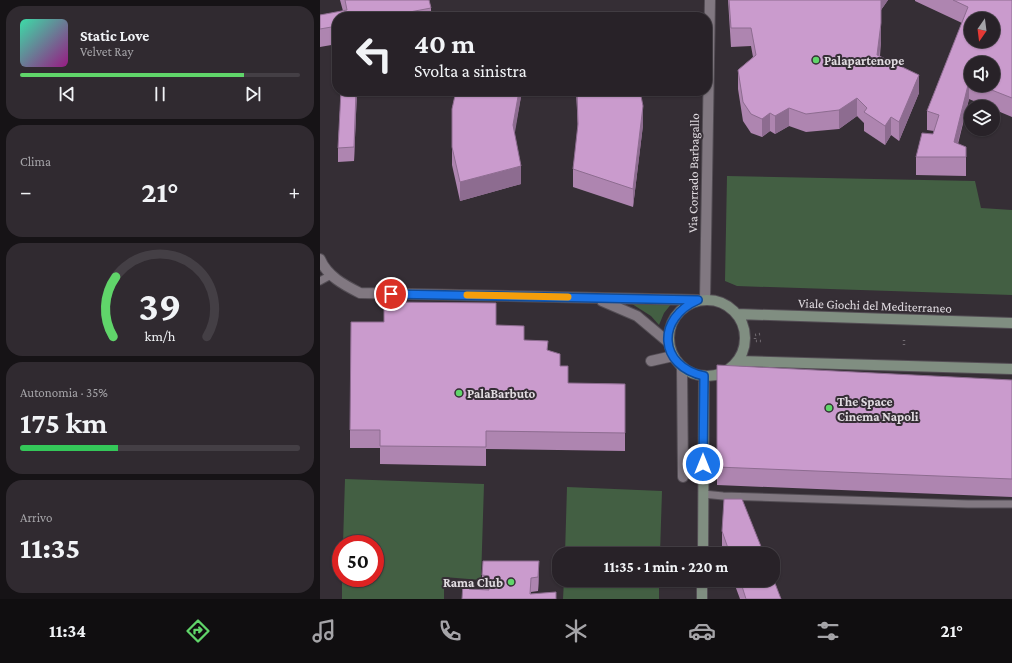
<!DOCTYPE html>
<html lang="it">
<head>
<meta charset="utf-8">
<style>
  body { margin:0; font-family:"Crimson Pro",serif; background:#302a30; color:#f1f3f6; height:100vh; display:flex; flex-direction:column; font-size:15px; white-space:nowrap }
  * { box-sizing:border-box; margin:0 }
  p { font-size:13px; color:#a5a4a8 }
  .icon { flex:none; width:22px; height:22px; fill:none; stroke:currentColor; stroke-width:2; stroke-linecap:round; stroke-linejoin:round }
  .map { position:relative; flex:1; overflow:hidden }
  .details { display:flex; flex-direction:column; gap:6px; padding:6px; background:#161316; width:320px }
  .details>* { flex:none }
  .top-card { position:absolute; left:12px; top:12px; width:380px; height:84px; border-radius:16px; box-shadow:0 1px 3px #0004,0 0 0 1px #443f45; background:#282228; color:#f1f3f6; overflow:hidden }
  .needle { width:26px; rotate:194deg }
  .buttons { position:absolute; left:644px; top:12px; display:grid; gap:8px }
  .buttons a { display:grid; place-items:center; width:36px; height:36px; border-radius:50%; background:#282228; box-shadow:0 1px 3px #0004,0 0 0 1px #443f45; font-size:20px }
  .speed { position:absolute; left:12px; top:535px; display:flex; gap:8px; font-size:20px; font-weight:700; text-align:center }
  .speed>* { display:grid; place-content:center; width:52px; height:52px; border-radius:50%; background:#282228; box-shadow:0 1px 3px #0004,0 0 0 1px #443f45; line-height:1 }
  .speed .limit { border:6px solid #d22; background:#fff; color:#111 }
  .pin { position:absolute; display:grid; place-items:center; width:34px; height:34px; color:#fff; margin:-17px; border:2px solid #fff; border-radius:50%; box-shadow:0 1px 4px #0007 }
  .me { position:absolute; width:44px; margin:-22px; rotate:0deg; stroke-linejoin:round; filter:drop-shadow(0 0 3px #0008) }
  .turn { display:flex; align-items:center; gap:14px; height:84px; padding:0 16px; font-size:18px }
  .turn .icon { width:52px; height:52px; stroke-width:2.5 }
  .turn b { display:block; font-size:28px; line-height:34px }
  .big { font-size:30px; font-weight:700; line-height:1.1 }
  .details .widget { flex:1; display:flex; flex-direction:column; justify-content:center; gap:6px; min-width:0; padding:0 14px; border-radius:16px; background:#302a30 }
  .details .dial { align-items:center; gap:0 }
  .dial svg { height:104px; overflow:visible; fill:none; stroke:#443f45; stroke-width:7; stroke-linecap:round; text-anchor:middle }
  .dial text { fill:#f1f3f6; stroke:none }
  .song { display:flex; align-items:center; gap:12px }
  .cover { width:48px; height:48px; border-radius:6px; background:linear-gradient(135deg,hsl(160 70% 55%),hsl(310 70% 35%)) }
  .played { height:4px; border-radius:2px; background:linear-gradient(90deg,#60d56a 80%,#443f45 80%) }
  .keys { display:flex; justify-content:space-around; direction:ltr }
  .heat { display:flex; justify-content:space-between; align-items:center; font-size:22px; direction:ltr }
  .charge { height:6px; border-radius:3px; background:linear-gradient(90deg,#34c759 35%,#443f45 0) }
  .trip { position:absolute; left:232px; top:547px; width:228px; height:40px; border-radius:16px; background:#282228; box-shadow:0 1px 3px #0004,0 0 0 1px #443f45; font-weight:700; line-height:40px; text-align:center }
  .dock { display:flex; height:64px; justify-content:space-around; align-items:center; background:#100e10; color:#a5a4a8 }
  .dock .icon { width:28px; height:28px }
  .dock .active { color:#60d56a }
  .dock b { font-size:18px; color:#f1f3f6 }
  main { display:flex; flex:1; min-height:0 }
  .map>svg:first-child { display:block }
  .green { fill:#435f43 }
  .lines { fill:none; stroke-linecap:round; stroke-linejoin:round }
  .service-casing { stroke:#534d54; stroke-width:9 }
  .minor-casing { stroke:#534d54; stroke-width:12 }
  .secondary-casing { stroke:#534d54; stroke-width:12 }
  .path { stroke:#706a70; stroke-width:2.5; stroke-dasharray:1 3; stroke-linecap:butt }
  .service { stroke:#817881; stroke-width:7 }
  .minor { stroke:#817881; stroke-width:10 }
  .secondary { stroke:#808e81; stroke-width:10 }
  .wall { fill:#ae85b0; fill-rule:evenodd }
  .shaded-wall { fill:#8d6c90 }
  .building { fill:#ca9bcd; stroke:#8d6c90; fill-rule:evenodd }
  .route-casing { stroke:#114b97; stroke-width:10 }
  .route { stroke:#1a73e8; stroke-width:7 }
  .slow { stroke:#f59e0b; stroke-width:7 }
  .poi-dot { fill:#60d56a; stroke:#352e35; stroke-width:1.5 }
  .labels { text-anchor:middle; stroke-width:4; stroke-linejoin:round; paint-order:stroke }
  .poi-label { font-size:13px; font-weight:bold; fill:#e1dce1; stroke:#352e35; text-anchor:start }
  .street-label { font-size:13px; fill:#e1dce1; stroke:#352e35 }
</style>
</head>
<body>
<main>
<section class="details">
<div class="widget">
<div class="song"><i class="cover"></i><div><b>Static Love</b><p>Velvet Ray</p></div></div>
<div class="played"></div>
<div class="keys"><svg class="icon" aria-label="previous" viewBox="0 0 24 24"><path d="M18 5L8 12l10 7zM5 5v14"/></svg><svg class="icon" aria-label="pause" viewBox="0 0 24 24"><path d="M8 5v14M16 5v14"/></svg><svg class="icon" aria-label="next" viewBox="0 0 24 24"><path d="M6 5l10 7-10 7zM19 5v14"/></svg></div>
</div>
<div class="widget"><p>Clima</p>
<div class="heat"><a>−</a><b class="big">21°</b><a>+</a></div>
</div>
<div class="widget dial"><svg viewBox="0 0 100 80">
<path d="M14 69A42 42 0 1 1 86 69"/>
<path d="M14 69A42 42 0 0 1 16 23" stroke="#60d56a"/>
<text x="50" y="56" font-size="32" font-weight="700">39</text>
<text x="50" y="72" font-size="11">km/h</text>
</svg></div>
<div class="widget"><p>Autonomia · 35%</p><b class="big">175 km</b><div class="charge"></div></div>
<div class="widget"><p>Arrivo</p><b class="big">11:35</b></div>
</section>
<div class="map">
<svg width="692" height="599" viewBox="0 0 692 599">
  <rect width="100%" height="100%" fill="#352e35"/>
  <path class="green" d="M 407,176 L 655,181 L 661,208 L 692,210 L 692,295 L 417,286 L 405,281 Z
    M 309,302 L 352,303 L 344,313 L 339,325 L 331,316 Z
    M 25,479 L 164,484 L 161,580 L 124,577 L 124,599 L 22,599 L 22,578 L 55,578 L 55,544 L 23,544 Z
    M 247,487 L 342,491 L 340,554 L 245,554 Z
    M 244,580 L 339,580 L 339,599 L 243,599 Z"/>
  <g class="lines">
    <defs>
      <path id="service" d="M 0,281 L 11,275
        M 383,494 L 403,496 L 648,504 L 692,504"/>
      <path id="minor" d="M 0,259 C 7,276 24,285 40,293 L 378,300
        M 385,299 L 390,0
        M 282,301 L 317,316 L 348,342
        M 331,361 L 353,356
        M 362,368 L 363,477"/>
      <path id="secondary" d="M349 338a38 38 0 1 1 76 0a38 38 0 1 1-76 0Z
        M 417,314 L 692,323
        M 418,361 L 692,369
        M 383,554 L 384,376
        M 382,599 L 382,580"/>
    </defs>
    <use href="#service" class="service-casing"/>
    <use href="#minor" class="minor-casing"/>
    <use href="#secondary" class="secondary-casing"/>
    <path class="path" d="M 440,334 L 435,335 L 435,341 L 443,341
      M 584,345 L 584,339"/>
    <use href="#service" class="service"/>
    <use href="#minor" class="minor"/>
    <use href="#secondary" class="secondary"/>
  </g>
  <path class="wall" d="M 20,0 L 109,0 L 111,8 L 111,17 L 17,17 L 17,44 L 0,47 L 0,15 L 23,11 Z
    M 408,0 L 568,0 L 561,10 L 561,41 L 560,56 L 599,93 L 579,141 L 571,135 L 565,145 L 544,131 L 544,123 L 537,116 L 519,129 L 486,132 L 469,126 L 455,134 L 450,131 L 442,137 L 431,133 L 423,121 L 418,89 L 418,70 L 433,57 L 431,46 L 411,47 Z
    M 595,0 L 692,0 L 692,117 L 673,109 L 673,107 L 668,107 L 649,99 L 638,144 L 646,147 L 646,176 L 596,175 L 596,157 L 613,134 L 614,131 L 607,130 L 607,111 L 642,23 L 595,1 ZM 651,63 L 673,85 L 651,85 Z
    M 21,91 L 37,91 L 34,161 L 18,162 L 18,148 Z
    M 136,91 L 202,91 L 194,134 L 201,184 L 140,201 L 132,165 L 132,109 Z
    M 256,91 L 320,91 L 323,125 L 313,207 L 253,187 L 253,169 L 258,130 Z
    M 176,325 L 204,340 L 228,350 L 240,366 L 248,383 L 305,384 L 305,451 L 166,449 L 166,466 L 60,464 L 60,448 L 30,448 L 30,430 Z
    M 692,380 L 692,497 L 397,485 L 397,467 Z
    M 402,531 L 444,554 L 404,554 L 402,549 Z
    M 162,575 L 219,576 L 218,591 L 211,592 L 211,594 L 236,599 L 149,589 L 165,590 L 162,589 Z
    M 413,580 L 453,580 L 461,599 L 420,599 Z"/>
  <path class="shaded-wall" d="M 561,0 L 568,0 L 561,10 Z
    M 561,23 L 561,41 L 557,73 L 557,55 Z
    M 599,75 L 599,93 L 579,141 L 579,122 Z
    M 649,81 L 649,99 L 634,157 L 634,142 Z
    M 36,91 L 37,91 L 34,161 L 34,147 Z
    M 199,91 L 202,91 L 193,144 L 193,125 Z
    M 537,98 L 537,116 L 519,129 L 519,110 Z
    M 323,106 L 323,125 L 313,207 L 313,189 Z
    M 469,108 L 469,126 L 455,134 L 455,116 Z
    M 450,113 L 450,131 L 442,137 L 442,119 Z
    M 571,117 L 571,135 L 565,145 L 565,126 Z
    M 201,166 L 201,184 L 140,201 L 140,182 Z
    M 219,561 L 219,576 L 218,591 L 218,577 Z"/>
  <path class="building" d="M 25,0 L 109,0 L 111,8 L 63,17 L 17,17 L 17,26 L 0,29 L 0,15 L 27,10 Z
    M 409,0 L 561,0 L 561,23 L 557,55 L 599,75 L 579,122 L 571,117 L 565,126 L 544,112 L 547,108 L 537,98 L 519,110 L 486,114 L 469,108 L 455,116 L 450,113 L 442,119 L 431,114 L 423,102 L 418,70 L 436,55 L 431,28 L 411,28 Z
    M 633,0 L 692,0 L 692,98 L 659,85 L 673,85 L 673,63 L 651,63 L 651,82 L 649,81 L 634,142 L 646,147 L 646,157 L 596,157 L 602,133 L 613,134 L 619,115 L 607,111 L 648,7 ZM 651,19 L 673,19 L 673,41 L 651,41 Z
    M 21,91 L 36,91 L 34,147 L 18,148 Z
    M 136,91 L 199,91 L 193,125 L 201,166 L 140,182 L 132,147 L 132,109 Z
    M 257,91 L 320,91 L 323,106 L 313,189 L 253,169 L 258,124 Z
    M 64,302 L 176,303 L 176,325 L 204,326 L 204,340 L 228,341 L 227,350 L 240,354 L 240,366 L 248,366 L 248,383 L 305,384 L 305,433 L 166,431 L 166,447 L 60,446 L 60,430 L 30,430 L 31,322 L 64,322 Z
    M 397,365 L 692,380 L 692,479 L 397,467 Z
    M 404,499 L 422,499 L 444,554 L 410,554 L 402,531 Z
    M 163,561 L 219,561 L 218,577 L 211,578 L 210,594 L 236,592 L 236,599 L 142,599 L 143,583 L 149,583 L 149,589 L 169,590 L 169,576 L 162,575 Z
    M 453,578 L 461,599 L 426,599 L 420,580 L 453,580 Z"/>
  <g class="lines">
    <defs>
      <path id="route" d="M 71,294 L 378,300 C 336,318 338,366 384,376 L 383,464"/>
    </defs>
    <use href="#route" class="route-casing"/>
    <use href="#route" class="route"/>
    <path class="slow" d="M 147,295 L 248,297"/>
  </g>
  <g class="poi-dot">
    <circle cx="496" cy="60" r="4"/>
    <circle cx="139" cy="393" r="4"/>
    <circle cx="509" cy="408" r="4"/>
    <circle cx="191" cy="582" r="4"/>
  </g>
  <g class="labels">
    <g class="poi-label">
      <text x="504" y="65">Palapartenope</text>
      <text x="147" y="398">PalaBarbuto</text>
      <text x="517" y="406">The Space<tspan x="517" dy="15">Cinema Napoli</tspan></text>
      <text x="183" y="587" text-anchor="end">Rama Club</text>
    </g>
    <g class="street-label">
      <text transform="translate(373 173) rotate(-89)" y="5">Via Corrado Barbagallo</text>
      <text transform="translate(555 305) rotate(2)" y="5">Viale Giochi del Mediterraneo</text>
    </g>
  </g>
</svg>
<div class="buttons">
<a><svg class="needle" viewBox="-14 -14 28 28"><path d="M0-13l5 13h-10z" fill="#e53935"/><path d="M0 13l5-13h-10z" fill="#a5a4a8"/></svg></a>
<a><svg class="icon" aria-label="sound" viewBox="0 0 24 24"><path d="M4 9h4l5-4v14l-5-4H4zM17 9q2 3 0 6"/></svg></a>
<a><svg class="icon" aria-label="layers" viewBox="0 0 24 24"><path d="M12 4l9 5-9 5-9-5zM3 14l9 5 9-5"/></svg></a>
</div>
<div class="speed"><div class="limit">50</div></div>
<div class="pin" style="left:71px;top:294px;background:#d93025"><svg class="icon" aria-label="arrive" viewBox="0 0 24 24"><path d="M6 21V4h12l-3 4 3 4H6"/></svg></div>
<svg class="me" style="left:383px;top:464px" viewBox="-20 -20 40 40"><circle r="17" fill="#1a73e8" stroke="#fff" stroke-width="3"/><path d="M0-11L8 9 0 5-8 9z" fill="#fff"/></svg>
<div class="trip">11:35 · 1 min · 220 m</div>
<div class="top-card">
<div class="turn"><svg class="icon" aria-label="left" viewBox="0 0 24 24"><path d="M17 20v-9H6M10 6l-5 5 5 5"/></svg><div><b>40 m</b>Svolta a sinistra</div></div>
</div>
</div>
</main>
<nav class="dock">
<b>11:34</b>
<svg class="icon active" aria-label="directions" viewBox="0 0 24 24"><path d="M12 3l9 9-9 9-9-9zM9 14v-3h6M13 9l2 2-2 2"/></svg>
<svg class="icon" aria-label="music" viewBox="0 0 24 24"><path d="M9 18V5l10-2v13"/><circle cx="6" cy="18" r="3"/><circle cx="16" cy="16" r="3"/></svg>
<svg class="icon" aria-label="phone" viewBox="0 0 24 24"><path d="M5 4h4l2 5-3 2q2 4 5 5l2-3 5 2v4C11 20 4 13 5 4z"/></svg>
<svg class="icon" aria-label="climate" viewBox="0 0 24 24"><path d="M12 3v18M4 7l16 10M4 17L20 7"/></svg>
<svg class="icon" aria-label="car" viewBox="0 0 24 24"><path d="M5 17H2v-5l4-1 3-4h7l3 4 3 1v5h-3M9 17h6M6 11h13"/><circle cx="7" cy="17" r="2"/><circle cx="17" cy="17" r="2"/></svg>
<svg class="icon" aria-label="filters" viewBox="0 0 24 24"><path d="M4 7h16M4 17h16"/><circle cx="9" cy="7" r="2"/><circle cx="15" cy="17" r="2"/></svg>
<b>21°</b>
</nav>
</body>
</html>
